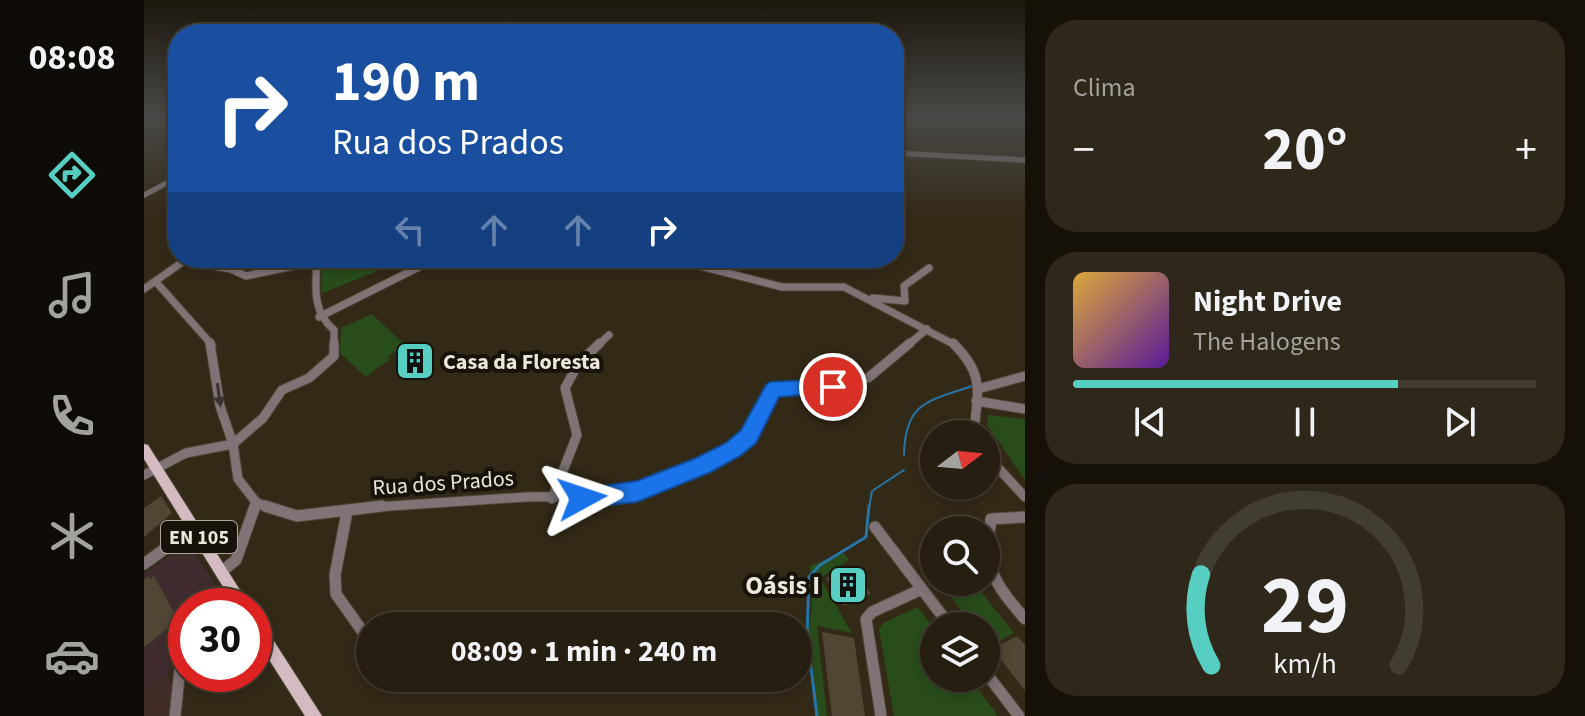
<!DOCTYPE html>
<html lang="pt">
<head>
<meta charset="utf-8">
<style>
  body { margin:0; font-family:"Source Sans 3",sans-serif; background:#2e271a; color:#f1f3f6; height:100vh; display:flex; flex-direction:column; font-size:30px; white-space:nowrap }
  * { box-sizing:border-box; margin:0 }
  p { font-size:26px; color:#a4a29f }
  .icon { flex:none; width:44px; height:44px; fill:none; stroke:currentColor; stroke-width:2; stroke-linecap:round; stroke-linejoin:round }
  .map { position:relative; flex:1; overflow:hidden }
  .sheet { display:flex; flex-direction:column; gap:20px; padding:20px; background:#151109; width:560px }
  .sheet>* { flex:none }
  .guide { position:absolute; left:24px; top:24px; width:736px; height:244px; border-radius:32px; box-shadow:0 4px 12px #0003,0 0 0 2px #423d31; background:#1a4fa0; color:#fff; overflow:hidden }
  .needle { width:52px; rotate:74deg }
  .fabs { position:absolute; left:776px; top:420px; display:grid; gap:16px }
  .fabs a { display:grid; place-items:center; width:80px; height:80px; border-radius:50%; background:#261f11; box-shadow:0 4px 12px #0003,0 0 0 2px #423d31; font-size:40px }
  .speed { position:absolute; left:24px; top:588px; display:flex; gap:16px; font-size:40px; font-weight:700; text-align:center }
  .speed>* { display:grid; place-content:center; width:104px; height:104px; border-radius:50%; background:#261f11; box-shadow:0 4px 12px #0003,0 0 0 2px #423d31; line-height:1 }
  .speed .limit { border:12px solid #d22; background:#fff; color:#111 }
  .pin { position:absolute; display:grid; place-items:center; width:68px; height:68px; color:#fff; margin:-34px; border:4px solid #fff; border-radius:50%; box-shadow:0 2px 8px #0007 }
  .me { position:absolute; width:88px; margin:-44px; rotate:85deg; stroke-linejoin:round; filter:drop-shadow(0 0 6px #0008) }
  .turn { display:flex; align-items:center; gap:28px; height:168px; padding:0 32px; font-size:36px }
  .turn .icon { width:104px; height:104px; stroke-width:2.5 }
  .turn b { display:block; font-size:56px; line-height:68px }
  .lanes { display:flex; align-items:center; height:76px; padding:0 32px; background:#0003; justify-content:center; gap:40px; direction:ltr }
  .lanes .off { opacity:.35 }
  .big { font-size:60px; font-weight:700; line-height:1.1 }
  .sheet .widget { flex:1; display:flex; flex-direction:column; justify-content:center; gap:12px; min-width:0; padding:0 28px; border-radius:32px; background:#2e271a }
  .sheet .dial { align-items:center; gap:0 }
  .dial svg { height:208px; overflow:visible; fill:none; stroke:#423d31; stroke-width:7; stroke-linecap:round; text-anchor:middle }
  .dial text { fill:#f1f3f6; stroke:none }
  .song { display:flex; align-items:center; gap:24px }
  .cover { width:96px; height:96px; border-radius:12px; background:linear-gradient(135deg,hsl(40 70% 55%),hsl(270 70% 35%)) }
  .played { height:8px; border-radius:4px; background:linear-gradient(90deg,#57cec2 70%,#423d31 70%) }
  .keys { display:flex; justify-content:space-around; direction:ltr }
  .heat { display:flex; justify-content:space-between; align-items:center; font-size:44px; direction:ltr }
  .trip { position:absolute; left:212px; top:612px; width:456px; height:80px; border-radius:40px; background:#261f11; box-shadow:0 4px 12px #0003,0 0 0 2px #423d31; font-weight:700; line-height:80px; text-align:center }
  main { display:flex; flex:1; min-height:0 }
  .menu { display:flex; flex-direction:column; width:144px; justify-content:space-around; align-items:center; background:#0f0c07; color:#a4a29f }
  .menu .icon { width:56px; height:56px }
  .menu .on { color:#57cec2 }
  .menu b { font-size:36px; color:#f1f3f6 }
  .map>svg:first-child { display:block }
  .commercial { fill:#402c2e }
  .education { fill:#402d27 }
  .green { fill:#284d1b }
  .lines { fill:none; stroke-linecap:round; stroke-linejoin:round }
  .stream-far1 { stroke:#2775a7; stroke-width:2 }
  .stream { stroke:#2775a7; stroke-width:3 }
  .building { fill:#514633 }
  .minor-far3-casing { stroke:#4d4432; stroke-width:6 }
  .minor-far2-casing { stroke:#4d4432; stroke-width:9 }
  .minor-far1-casing { stroke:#4d4432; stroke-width:11 }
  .minor-casing { stroke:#4d4432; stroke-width:13 }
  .major-casing { stroke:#4d4432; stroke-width:2 }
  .minor-far3 { stroke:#7f7376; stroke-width:5 }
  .minor-far2 { stroke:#7f7376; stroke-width:7 }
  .minor-far1 { stroke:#7f7376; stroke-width:9 }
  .minor { stroke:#7f7376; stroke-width:11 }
  .major { fill:#d4bbc1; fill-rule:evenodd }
  .oneway { fill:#3b3530 }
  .route { fill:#1a73e8; stroke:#114b97; stroke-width:2 }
  .labels { text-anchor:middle; stroke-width:8; stroke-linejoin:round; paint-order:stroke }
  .shield { fill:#17130b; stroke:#ada79d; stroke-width:2 }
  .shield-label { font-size:20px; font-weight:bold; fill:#ede7db }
  .poi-label { font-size:22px; font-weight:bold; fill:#ede7db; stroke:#17130b; text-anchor:start }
  .street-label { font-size:22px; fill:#ede7db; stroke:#17130b }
  .near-poi-label { font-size:26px; font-weight:bold; fill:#ede7db; stroke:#17130b; text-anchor:end }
</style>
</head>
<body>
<main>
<nav class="menu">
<b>08:08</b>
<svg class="icon on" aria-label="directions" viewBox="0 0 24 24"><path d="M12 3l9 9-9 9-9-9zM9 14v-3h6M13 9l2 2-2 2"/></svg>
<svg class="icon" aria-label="music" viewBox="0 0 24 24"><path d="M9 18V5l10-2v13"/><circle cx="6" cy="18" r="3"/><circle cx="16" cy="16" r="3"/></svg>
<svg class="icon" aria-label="phone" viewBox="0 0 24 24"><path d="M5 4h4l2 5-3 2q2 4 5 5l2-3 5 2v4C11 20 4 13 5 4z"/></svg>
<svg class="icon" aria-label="climate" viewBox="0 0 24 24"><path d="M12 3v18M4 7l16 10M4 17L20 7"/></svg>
<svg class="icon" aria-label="car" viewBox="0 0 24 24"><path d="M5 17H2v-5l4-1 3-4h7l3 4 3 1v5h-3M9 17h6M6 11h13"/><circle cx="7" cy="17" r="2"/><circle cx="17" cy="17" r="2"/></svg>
</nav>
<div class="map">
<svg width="881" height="716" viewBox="0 0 881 716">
  <rect width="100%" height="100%" fill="#332917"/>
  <path class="commercial" d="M 44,544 L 76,591 L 69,606 L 42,606 L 42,647 L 24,674 L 0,688 L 0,573 Z"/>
  <path class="education" d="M 24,674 L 28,689 L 27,716 L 0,716 L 0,688 Z"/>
  <path class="green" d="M 178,258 L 253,258 L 243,263 L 246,266 L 178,293 Z
    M 228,314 L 262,346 L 244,356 L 246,359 L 222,377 L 196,353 L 197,328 Z
    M 844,415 L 881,419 L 881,480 L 843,425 Z
    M 699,552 L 705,560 L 676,578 L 708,633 L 673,626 L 683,716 L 674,716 L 664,627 L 668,610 L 666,566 Z
    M 829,582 L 870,633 L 845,646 L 842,626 L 829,626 L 805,594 Z
    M 774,607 L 790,629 L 790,678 L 826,678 L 854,716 L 750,716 L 735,629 L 739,623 Z"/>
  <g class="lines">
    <path class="stream-far1" d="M 760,455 C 761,402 784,401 828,386
      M 725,508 L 728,491 L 760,470"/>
    <path class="stream" d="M 673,716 L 663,636 L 665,577 L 676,565 L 722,537 L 725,506"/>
  </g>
  <path class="building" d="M 267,348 L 281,367 L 263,373 L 256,363 L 266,357 L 261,352 Z
    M 17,496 L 28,513 L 0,537 L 0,508 Z
    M 709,566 L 727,594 L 700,606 L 682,578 Z
    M 5,576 L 6,579 L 10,576 L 34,620 L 0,647 L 0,580 Z
    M 678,632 L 710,638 L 721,716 L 688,716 Z
    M 873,636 L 881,645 L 881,691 L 849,649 Z"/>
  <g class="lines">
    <defs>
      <path id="minor-far3" d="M 750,153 L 881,160
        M 0,195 L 34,177"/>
      <path id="minor-far2" d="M 173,258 C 172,285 167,311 190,330 L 190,345
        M 539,258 L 556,266 L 638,287 L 700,287 L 811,345
        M 13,283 L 68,345
        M 0,289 L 40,261 L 87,269 L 102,276 L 173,261
        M 729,298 L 761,301 L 760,286 L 785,268
        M 175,317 L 283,263 L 352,264 L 375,258
        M 454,345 L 465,335
        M 764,345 L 783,329"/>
      <path id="minor-far1" d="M 66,343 L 76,406 L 89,444 L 94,479 L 112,502 L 125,508
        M 809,343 C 842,376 833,391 830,434
        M 834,389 L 881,376
        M 832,401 L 881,409
        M 842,455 L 881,497
        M 0,475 L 42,453 L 89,444 L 119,418 L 138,390 L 165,378 L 190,356 L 190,343
        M 408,499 L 433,435 L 421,388 L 434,364 L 456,343
        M 110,508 L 112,502
        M 217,508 L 382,497 L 468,496 L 493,491 L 560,465 L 589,449 L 604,436 L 628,391 L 633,388 L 689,387 L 724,378 L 766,343"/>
      <path id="minor" d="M 121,506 L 153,516 L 238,506
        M 203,512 L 191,575 L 192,594 L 226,642
        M 881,517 L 847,519 C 839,568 850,583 881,619
        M 731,527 L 806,626
        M 0,564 L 49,528
        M 77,572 L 92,560 L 111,506
        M 82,606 L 92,596
        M 842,673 L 875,716
        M 31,716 L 36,668 L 42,659
        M 737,716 L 722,619 L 728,612 L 778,589"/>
      <path id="major" d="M 0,444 L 4,445 L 106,606 L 91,606 L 0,459 Z
        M 110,616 L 115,618 L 178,716 L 161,716 L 110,636 Z"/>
    </defs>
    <use href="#minor-far3" class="minor-far3-casing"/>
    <use href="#minor-far2" class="minor-far2-casing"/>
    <use href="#minor-far1" class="minor-far1-casing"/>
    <use href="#minor" class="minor-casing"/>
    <use href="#major" class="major-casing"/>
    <use href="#minor-far3" class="minor-far3"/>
    <use href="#minor-far2" class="minor-far2"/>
    <use href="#minor-far1" class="minor-far1"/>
    <use href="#minor" class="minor"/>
    <use href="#major" class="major"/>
  </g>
  <defs><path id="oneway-solid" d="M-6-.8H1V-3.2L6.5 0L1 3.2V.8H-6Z" transform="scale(2)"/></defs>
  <use class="oneway" href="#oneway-solid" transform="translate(75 395) rotate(82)"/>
  <linearGradient id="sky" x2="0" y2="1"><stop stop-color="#1c170d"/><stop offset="0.54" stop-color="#4a4947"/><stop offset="1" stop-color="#4a4947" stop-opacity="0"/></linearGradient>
  <rect width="881" height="218" fill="url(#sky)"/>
  <path class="route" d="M 689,379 L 696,381 L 698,387 L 696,392 L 635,397 L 612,443 L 596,456 L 567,472 L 493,502 L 438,508 L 430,505 L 427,498 L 430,490 L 493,481 L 552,458 L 582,443 L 597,430 L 622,385 L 626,382 Z"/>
  <defs>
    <symbol id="building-square" viewBox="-11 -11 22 22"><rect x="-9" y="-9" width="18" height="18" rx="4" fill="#57cec2" stroke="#17130b"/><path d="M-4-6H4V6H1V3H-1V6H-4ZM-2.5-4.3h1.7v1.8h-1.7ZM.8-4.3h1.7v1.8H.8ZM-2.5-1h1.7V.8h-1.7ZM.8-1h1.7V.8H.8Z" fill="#111"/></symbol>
  </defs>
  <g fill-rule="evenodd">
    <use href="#building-square" x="249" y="339" width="44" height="44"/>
    <use href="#building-square" x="682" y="563" width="44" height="44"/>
  </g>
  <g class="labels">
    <rect class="shield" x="17" y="521" width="76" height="32" rx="6"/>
    <g class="shield-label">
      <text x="55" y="544">EN 105</text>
    </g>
    <g class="poi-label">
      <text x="299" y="369">Casa da Floresta</text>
    </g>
    <g class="street-label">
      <text transform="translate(299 482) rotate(-4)" y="8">Rua dos Prados</text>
    </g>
    <g class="near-poi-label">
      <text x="676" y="594">Oásis I</text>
    </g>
  </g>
</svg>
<div class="fabs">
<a><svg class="needle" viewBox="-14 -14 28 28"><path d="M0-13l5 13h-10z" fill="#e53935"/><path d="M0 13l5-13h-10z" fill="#a4a29f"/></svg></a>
<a><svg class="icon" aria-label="search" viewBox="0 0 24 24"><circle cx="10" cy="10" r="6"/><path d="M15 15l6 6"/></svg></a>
<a><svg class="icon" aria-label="layers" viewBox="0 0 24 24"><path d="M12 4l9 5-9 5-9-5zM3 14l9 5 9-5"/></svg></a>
</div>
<div class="speed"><div class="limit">30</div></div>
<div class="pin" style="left:689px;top:387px;background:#d93025"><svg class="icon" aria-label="arrive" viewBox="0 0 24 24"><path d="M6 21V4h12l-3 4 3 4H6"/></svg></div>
<svg class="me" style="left:438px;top:498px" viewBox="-20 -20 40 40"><path d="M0-17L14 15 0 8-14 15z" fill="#1a73e8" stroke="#fff" stroke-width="4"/></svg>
<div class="trip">08:09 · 1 min · 240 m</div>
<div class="guide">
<div class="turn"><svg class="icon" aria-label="right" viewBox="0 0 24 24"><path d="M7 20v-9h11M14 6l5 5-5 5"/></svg><div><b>190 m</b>Rua dos Prados</div></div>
<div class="lanes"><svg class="icon off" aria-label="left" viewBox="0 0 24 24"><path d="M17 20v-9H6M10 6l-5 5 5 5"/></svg><svg class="icon off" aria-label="ahead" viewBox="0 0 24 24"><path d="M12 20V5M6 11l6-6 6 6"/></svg><svg class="icon off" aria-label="ahead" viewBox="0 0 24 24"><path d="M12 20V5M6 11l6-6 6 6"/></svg><svg class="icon" aria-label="right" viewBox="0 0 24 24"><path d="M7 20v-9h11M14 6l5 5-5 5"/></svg></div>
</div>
</div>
<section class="sheet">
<div class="widget"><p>Clima</p>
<div class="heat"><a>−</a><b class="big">20°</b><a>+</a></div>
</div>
<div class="widget">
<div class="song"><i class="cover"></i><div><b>Night Drive</b><p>The Halogens</p></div></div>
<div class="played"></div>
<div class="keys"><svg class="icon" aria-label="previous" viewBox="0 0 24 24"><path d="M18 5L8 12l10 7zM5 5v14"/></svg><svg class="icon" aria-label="pause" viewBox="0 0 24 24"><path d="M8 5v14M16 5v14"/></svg><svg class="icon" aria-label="next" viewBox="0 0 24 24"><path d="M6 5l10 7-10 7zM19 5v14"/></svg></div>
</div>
<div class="widget dial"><svg viewBox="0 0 100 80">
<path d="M14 69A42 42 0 1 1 86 69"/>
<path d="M14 69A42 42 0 0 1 10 34" stroke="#57cec2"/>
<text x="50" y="56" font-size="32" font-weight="700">29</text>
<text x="50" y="72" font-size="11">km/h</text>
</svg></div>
</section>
</main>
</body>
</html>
